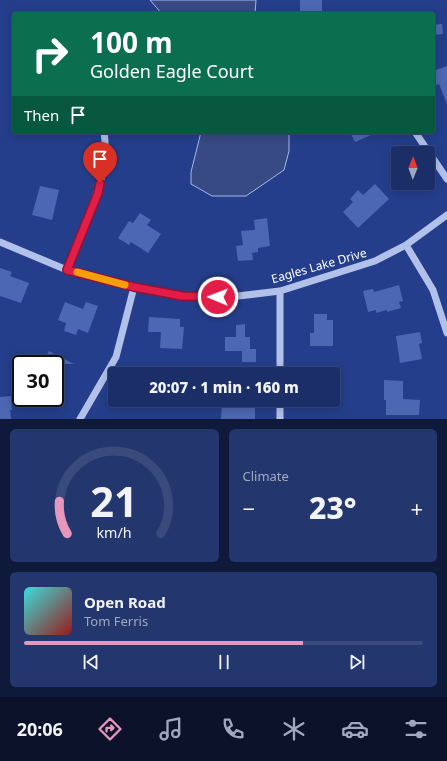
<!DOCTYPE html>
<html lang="en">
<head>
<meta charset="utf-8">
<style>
  body { margin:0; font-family:"Noto Sans",sans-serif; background:#24366e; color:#f1f3f6; height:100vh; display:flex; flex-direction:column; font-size:15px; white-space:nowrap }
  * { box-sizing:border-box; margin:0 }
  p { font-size:13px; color:#a0a8c0 }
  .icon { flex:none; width:22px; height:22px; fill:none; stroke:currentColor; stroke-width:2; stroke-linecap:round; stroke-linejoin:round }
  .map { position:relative; height:419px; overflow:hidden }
  .sheet { display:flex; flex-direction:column; gap:10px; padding:10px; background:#0f1939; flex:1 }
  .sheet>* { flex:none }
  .top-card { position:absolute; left:12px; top:12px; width:423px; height:122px; border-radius:4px; box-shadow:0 2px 10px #0003,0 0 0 1px #394a7c; background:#0b6e4f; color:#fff; overflow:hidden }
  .needle { width:26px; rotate:1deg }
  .fabs { position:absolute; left:391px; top:146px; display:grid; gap:8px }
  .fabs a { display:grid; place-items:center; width:44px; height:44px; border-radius:4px; background:#1b2e68; box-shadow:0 2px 10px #0003,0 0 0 1px #394a7c; font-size:20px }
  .speed { position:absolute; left:12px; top:355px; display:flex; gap:8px; font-size:20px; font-weight:700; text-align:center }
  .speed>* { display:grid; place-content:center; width:52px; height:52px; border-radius:50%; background:#1b2e68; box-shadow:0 2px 10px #0003,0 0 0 1px #394a7c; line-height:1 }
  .speed .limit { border:2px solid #111; border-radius:6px; background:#fff; color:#111 }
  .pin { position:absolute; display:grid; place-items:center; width:34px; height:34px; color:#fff; margin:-41px -17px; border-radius:50% 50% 50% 0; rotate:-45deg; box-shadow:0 0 4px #0007 }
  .pin .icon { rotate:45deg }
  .me { position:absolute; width:44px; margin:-22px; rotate:271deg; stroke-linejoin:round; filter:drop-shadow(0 0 3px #0008) }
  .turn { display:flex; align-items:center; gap:14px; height:84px; padding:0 12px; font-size:18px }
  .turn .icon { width:52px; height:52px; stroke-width:2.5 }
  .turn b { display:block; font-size:28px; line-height:34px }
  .then { display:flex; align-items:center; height:38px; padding:0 12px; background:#0003; gap:8px; font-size:15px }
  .big { font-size:30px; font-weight:800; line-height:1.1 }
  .sheet .card { flex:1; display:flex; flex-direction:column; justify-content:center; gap:6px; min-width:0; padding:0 14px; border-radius:6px; background:#24366e }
  .sheet .dial { align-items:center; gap:0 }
  .dial svg { height:104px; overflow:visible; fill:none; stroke:#394a7c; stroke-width:7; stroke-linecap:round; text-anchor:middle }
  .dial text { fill:#f1f3f6; stroke:none }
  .song { display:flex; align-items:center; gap:12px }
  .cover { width:48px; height:48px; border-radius:6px; background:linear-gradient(135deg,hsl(180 70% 55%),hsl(0 70% 35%)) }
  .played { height:4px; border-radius:2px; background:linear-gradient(90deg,#e797bd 70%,#394a7c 70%) }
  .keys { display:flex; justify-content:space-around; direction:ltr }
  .heat { display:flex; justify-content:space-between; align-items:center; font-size:22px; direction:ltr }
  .sheet .tiles { flex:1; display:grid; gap:10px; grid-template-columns:1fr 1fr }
  .card:last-child { grid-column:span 2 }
  .trip { position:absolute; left:108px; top:367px; width:232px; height:40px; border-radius:4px; background:#1b2e68; box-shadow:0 2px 10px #0003,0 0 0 1px #394a7c; font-weight:800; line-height:40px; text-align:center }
  .tab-bar { display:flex; height:64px; justify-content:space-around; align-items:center; background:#0b122a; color:#a0a8c0 }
  .tab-bar .icon { width:28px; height:28px }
  .tab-bar .current { color:#e797bd }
  .tab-bar b { font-size:18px; color:#f1f3f6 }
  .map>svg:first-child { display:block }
  .water { fill:#374a83; stroke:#a5b9eb }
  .building { fill:#4c68b2 }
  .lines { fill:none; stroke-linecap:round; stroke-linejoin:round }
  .minor { stroke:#b1c1ea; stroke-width:7 }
  .route-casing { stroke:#92132f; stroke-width:10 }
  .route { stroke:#e11d48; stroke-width:7 }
  .slow { stroke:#f59e0b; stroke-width:7 }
  .labels { text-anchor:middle; stroke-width:4; stroke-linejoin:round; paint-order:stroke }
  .street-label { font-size:12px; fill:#fff; stroke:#243e8b }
</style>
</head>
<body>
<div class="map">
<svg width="447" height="419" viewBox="0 0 447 419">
  <rect width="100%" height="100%" fill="#243e8b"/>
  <path class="water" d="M 150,0 L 256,0 L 255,14 L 162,14 Z
    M 201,132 L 289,132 L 289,151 L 284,170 L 246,196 L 212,196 L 191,184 L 191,172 Z"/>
  <path class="building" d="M 300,0 L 322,0 L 322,14 L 300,14 Z
    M 442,24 L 443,34 L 433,35 L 433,25 Z
    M 447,66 L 447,104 L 439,84 L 433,86 L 433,71 Z
    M 350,132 L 378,132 L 355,142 Z
    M 375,184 L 389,199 L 358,228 L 343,212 L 353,202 L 350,199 L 358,190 L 363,195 Z
    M 40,186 L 59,190 L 52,220 L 32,215 Z
    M 140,213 L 151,220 L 147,225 L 161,234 L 148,253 L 131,242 L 129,245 L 118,238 L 129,221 L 133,223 Z
    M 267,218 L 270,246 L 258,248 L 258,252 L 252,253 L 253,260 L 238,261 L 236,246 L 243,245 L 241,231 L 255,230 L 254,220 Z
    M 0,268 L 12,272 L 10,276 L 29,283 L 21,303 L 0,296 Z
    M 399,285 L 403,301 L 399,302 L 401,308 L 387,312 L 387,310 L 376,313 L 376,310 L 368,312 L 363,291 L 373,289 L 374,292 Z
    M 65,302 L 83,309 L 86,302 L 98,306 L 88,333 L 78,329 L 76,335 L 64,331 L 66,323 L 58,320 Z
    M 314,314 L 327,314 L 327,320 L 333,320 L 333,346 L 310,346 L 310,333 L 314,333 Z
    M 149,317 L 180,319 L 180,327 L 184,327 L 182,349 L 160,348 L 161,332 L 148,332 Z
    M 245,324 L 245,337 L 250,337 L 250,349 L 256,349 L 256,362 L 242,362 L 242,351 L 225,351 L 225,337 L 236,337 L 236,325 Z
    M 420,332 L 422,343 L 419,344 L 422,359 L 400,363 L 396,336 Z
    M 49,351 L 74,364 L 65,364 L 55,382 L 55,364 L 42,364 Z
    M 384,380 L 403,381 L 403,399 L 420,400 L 419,415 L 386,415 L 386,400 L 384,400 Z
    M 11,396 L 12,410 L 10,410 L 11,419 L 0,419 L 0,397 Z
    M 222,400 L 255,400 L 255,419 L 221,419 Z"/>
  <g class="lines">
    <path class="minor" d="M 415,132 L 447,179
      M 0,242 L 67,270 L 134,287 L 182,296 L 230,297 L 280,291 L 375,261 L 406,245 L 447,215
      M 406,245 L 433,290 L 447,333
      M 67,270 C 74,253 80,237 86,221 C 98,191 109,165 104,132
      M 280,374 L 280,291
      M 80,419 L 116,357 L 134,287
      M 280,419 L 280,400"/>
  </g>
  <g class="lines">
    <defs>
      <path id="route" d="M 100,183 L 98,193 L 67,270 L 134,287 L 182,296 L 218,297"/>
    </defs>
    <use href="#route" class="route-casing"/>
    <use href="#route" class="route"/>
    <path class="slow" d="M 77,272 L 125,285"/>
  </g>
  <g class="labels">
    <g class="street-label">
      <text transform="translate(319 266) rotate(-16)" y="4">Eagles Lake Drive</text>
    </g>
  </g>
</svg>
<div class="fabs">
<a><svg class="needle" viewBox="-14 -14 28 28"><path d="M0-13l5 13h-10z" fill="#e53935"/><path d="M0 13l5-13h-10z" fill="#a0a8c0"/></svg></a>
</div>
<div class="speed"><div class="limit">30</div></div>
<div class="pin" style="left:100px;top:183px;background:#d93025"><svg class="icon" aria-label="arrive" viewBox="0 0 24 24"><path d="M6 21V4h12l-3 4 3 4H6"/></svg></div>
<svg class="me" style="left:218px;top:297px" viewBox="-20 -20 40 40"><circle r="17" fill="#e11d48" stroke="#fff" stroke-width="3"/><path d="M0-11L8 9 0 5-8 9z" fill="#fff"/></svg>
<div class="trip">20:07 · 1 min · 160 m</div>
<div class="top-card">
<div class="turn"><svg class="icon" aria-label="right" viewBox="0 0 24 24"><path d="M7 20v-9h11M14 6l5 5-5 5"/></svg><div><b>100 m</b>Golden Eagle Court</div></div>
<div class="then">Then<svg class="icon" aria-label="arrive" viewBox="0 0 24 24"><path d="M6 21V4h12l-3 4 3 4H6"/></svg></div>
</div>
</div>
<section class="sheet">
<div class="tiles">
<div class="card dial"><svg viewBox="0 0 100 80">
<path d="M14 69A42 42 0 1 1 86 69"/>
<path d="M14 69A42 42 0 0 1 8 44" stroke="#e797bd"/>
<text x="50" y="56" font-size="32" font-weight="700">21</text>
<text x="50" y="72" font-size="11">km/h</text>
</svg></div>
<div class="card"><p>Climate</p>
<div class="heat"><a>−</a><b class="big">23°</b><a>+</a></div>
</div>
<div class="card">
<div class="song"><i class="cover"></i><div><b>Open Road</b><p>Tom Ferris</p></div></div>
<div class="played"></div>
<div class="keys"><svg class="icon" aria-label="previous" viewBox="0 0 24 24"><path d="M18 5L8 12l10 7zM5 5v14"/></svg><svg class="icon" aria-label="pause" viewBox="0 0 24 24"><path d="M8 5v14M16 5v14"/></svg><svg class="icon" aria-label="next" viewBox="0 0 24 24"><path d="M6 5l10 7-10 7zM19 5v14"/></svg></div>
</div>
</div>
</section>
<nav class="tab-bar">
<b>20:06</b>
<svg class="icon current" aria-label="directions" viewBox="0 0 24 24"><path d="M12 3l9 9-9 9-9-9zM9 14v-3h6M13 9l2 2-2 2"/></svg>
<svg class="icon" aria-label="music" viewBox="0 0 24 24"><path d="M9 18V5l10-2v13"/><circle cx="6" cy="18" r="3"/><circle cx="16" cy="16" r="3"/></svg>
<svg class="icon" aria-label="phone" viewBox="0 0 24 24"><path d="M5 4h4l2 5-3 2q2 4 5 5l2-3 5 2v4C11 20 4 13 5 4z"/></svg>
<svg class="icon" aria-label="climate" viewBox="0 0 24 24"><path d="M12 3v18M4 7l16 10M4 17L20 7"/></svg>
<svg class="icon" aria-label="car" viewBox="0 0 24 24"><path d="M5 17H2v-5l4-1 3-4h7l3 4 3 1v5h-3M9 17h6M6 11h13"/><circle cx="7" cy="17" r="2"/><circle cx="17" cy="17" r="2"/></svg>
<svg class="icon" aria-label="filters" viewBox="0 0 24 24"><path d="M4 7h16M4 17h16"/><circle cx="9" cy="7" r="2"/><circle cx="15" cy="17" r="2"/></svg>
</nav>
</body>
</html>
